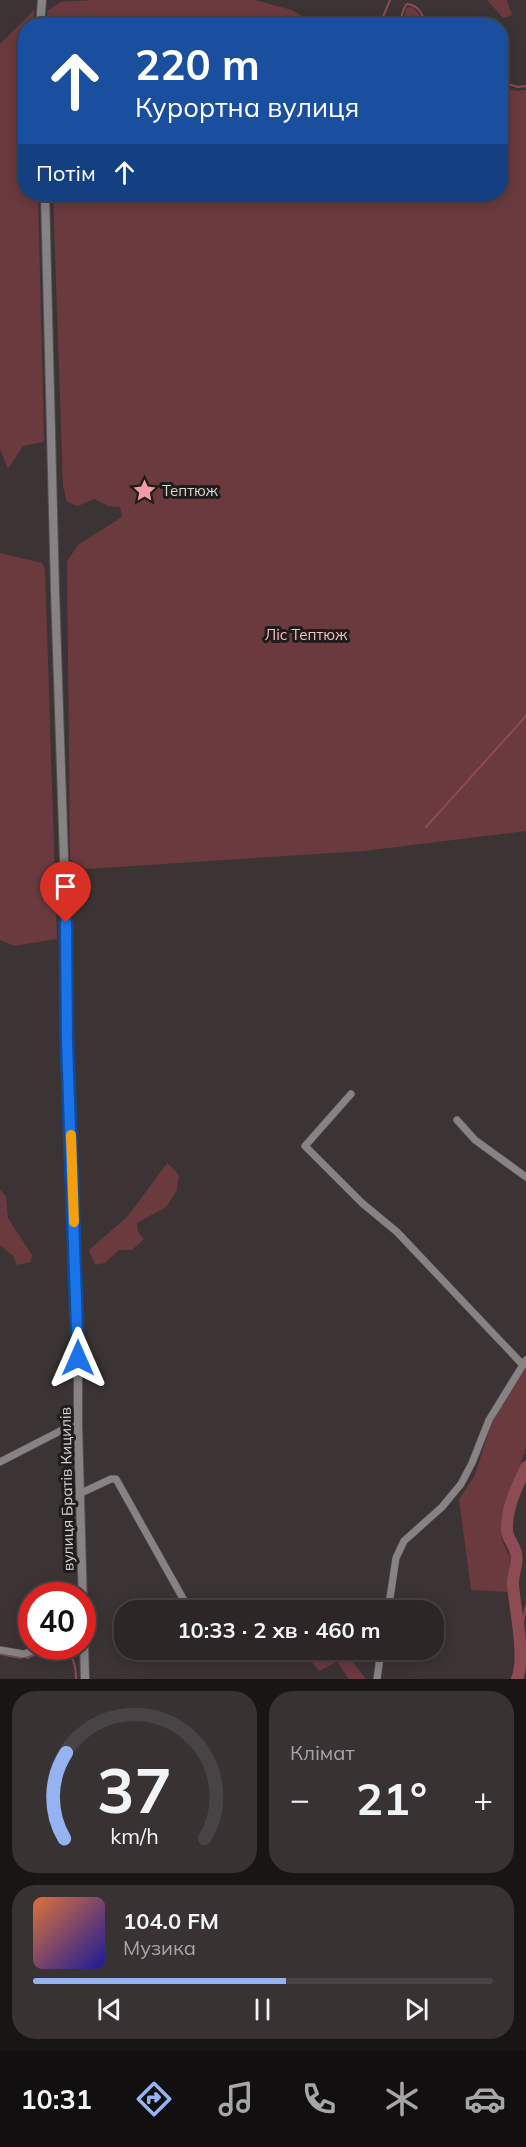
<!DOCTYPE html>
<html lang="uk">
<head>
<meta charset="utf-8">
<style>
  body { margin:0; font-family:Mulish,sans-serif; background:#383233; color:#f1f3f6; height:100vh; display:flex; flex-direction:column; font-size:22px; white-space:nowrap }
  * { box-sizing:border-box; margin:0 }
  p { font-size:20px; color:#a6a5a7 }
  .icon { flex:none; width:33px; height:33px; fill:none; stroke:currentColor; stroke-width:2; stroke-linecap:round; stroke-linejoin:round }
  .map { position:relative; height:1679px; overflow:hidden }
  .panel { display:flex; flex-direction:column; gap:12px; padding:12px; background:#181515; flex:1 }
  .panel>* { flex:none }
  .guide { position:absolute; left:18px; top:18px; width:490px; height:183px; border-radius:24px; box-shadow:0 3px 15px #0003,0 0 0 2px #484344; background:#1a4fa0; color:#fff; overflow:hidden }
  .speed { position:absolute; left:18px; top:1582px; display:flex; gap:12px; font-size:30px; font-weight:700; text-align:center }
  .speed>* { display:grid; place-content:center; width:78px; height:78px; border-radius:50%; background:#2c2627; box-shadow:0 3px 15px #0003,0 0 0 2px #484344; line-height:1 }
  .speed .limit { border:9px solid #d22; background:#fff; color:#111 }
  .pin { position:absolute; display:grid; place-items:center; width:51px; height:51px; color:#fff; margin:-62px -26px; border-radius:50% 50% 50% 0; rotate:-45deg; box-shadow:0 0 6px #0007 }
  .pin .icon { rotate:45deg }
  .me { position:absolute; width:66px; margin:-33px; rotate:0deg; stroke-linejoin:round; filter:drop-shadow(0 0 4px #0008) }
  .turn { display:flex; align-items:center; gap:21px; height:126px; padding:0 18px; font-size:27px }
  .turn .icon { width:78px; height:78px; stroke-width:2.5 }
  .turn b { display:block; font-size:42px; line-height:51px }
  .then { display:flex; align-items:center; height:57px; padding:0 18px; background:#0003; gap:12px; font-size:22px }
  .big { font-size:45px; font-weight:700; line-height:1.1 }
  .panel .widget { flex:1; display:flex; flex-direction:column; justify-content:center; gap:9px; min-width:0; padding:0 21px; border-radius:24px; background:#383233 }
  .panel .dial { align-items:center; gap:0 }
  .dial svg { height:156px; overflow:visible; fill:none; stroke:#484344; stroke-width:7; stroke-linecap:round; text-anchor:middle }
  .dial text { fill:#f1f3f6; stroke:none }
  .song { display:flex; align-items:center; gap:18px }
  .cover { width:72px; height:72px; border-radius:9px; background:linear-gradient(135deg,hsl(20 70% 55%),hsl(240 70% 35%)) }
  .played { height:6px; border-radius:3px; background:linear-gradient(90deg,#95b2f1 55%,#484344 55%) }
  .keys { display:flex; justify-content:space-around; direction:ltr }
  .heat { display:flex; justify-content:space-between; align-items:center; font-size:33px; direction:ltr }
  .panel .tiles { flex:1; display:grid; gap:12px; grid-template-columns:1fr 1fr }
  .widget:last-child { grid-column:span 2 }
  .trip { position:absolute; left:114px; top:1600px; width:330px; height:60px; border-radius:24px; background:#2c2627; box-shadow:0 3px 15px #0003,0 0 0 2px #484344; font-weight:700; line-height:60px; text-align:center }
  .tab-bar { display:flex; height:96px; justify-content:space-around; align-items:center; background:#120f10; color:#a6a5a7 }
  .tab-bar .icon { width:42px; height:42px }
  .tab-bar .selected { color:#95b2f1 }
  .tab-bar b { font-size:27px; color:#f1f3f6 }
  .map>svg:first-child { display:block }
  .green { fill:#6a3a3f }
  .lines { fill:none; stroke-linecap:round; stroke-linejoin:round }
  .stream { stroke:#8d4b53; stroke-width:2 }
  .river { stroke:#8d4b53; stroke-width:12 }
  .minor-casing { stroke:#575051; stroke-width:8 }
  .tertiary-casing { stroke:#575051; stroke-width:10 }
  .minor { stroke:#878384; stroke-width:7 }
  .tertiary { stroke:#878384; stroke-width:8 }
  .route-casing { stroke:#114b97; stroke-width:15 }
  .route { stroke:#1a73e8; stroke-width:10 }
  .slow { stroke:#f59e0b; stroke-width:10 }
  .labels { text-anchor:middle; stroke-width:6; stroke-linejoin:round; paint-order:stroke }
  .poi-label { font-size:15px; fill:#d9d5d5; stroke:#1f1c1c; text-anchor:start }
  .park-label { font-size:15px; fill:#fdbfc5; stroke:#1f1c1c }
  .street-label { font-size:15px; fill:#d9d5d5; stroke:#1f1c1c }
</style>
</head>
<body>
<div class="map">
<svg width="526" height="1679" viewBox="0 0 526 1679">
  <rect width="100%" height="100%" fill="#3b3334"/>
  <path class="green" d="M 92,0 L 255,0 L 292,10 L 317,25 L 48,25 L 47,11 L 61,2 Z
    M 487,0 L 507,0 L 512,15 L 503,18 Z
    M 413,7 L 420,15 L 423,25 L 403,25 L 406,8 Z
    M 34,10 L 34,25 L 26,26 L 26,194 L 38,194 L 44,442 L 23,446 L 8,469 L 0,449 L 0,44 Z
    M 501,87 L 517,91 L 526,90 L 526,831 L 364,851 L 86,869 L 70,860 L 67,561 L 78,545 L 122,517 L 120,507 L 108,506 L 94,499 L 78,506 L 67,502 L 63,486 L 53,194 L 501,194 Z
    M 0,553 L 42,563 L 45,570 L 57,939 L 14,946 L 0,940 Z
    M 167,1163 L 175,1170 L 179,1176 L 177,1190 L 166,1207 L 137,1223 L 138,1232 L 144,1239 L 132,1250 L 119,1250 L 105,1263 L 95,1265 L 89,1250 L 128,1216 Z
    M 0,1189 L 6,1197 L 8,1218 L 32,1255 L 31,1262 L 17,1265 L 13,1256 L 0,1245 Z
    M 526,1366 L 526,1448 L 501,1517 L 502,1541 L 510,1557 L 508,1592 L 471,1590 L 459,1499 L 474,1477 L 497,1407 Z
    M 314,1650 L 344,1650 L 348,1656 L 319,1671 L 307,1656 Z
    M 349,1657 L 366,1679 L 349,1679 L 338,1663 Z"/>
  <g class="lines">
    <path class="stream" d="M 388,26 L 385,24 L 383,17 L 390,0
      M 398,26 C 403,18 401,10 407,4 C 419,5 423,15 426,26
      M 501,82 L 518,87 L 526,86
      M 426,827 L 526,716
      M 522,1627 L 526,1606
      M 0,1654 L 21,1658
      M 27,1658 C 53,1645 76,1642 76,1679"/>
    <path class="river" d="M 517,1679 C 526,1657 515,1610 513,1585 C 512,1574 519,1564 516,1553 C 513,1540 506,1541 507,1524 C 508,1504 518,1485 526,1467"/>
    <defs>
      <path id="minor" d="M 351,1094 L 305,1146 L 362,1203 L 397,1232 L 523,1365
        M 457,1120 L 475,1140 L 526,1177
        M 0,1462 L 66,1428 L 78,1425
        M 81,1493 L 111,1479 L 116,1479 L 190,1611
        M 388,1611 L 396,1558 L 404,1541 L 442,1507 L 461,1484 L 472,1463 L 489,1420 L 526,1360
        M 0,1650 L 24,1654 L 43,1647
        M 377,1679 L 381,1650"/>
      <path id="tertiary" d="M 40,26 L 42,0
        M 45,194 L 55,591 L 68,978 L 67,1043 L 78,1335 L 78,1425 L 85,1679"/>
    </defs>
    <use href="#minor" class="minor-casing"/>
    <use href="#tertiary" class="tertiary-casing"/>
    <use href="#minor" class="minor"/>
    <use href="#tertiary" class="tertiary"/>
  </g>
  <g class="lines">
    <defs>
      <path id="route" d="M 66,923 L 67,1043 L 78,1358"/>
    </defs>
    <use href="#route" class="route-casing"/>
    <use href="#route" class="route"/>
    <path class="slow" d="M 71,1135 L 74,1222"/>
  </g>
  <defs>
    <symbol id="sight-bare" viewBox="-9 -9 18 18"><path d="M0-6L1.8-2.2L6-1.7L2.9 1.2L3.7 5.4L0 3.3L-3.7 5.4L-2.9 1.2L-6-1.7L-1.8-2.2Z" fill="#f49aa4" stroke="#1f1c1c" stroke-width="2.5" paint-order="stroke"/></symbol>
  </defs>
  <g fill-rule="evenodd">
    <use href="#sight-bare" x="128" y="474" width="33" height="33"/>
  </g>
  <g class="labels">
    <g class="poi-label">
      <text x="162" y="496">Тептюж</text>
    </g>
    <g class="park-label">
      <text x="306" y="640">Ліс Тептюж</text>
    </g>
    <g class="street-label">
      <text transform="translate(67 1489) rotate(-91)" y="5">вулиця Братів Кицилів</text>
    </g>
  </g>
</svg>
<div class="speed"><div class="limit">40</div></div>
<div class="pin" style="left:66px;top:923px;background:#d93025"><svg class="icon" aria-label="arrive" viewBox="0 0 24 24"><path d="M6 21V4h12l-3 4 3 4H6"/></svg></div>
<svg class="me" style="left:78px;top:1358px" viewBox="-20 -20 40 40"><path d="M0-17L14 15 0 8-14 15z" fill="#1a73e8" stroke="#fff" stroke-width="4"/></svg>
<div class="trip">10:33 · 2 хв · 460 m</div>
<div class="guide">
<div class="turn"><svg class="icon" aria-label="ahead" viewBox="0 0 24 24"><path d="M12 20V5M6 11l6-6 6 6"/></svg><div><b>220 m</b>Курортна вулиця</div></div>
<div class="then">Потім<svg class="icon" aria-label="ahead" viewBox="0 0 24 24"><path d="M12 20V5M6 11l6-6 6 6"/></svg></div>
</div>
</div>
<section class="panel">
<div class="tiles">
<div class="widget dial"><svg viewBox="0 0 100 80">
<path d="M14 69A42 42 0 1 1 86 69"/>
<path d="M14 69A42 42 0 0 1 15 25" stroke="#95b2f1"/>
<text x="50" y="56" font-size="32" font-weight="700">37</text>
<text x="50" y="72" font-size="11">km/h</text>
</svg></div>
<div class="widget"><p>Клімат</p>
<div class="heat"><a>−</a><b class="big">21°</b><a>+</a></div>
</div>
<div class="widget">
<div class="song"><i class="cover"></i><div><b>104.0 FM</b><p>Музика</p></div></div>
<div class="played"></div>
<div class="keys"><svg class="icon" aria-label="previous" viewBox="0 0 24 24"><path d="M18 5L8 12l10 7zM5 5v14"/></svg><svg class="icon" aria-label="pause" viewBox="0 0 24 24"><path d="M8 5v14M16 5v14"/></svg><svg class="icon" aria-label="next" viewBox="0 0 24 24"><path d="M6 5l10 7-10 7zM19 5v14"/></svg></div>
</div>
</div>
</section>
<nav class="tab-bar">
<b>10:31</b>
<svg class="icon selected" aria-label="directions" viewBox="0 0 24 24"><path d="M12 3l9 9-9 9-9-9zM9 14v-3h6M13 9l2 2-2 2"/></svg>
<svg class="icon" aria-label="music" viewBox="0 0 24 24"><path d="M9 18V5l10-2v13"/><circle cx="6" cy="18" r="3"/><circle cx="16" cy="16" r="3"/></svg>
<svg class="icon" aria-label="phone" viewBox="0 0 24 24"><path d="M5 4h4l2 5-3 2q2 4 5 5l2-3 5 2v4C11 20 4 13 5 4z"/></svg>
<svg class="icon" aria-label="climate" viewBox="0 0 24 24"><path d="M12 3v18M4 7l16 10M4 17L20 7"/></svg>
<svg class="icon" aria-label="car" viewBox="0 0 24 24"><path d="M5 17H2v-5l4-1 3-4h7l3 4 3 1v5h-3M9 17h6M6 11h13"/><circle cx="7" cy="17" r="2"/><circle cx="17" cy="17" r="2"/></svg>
</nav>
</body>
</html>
